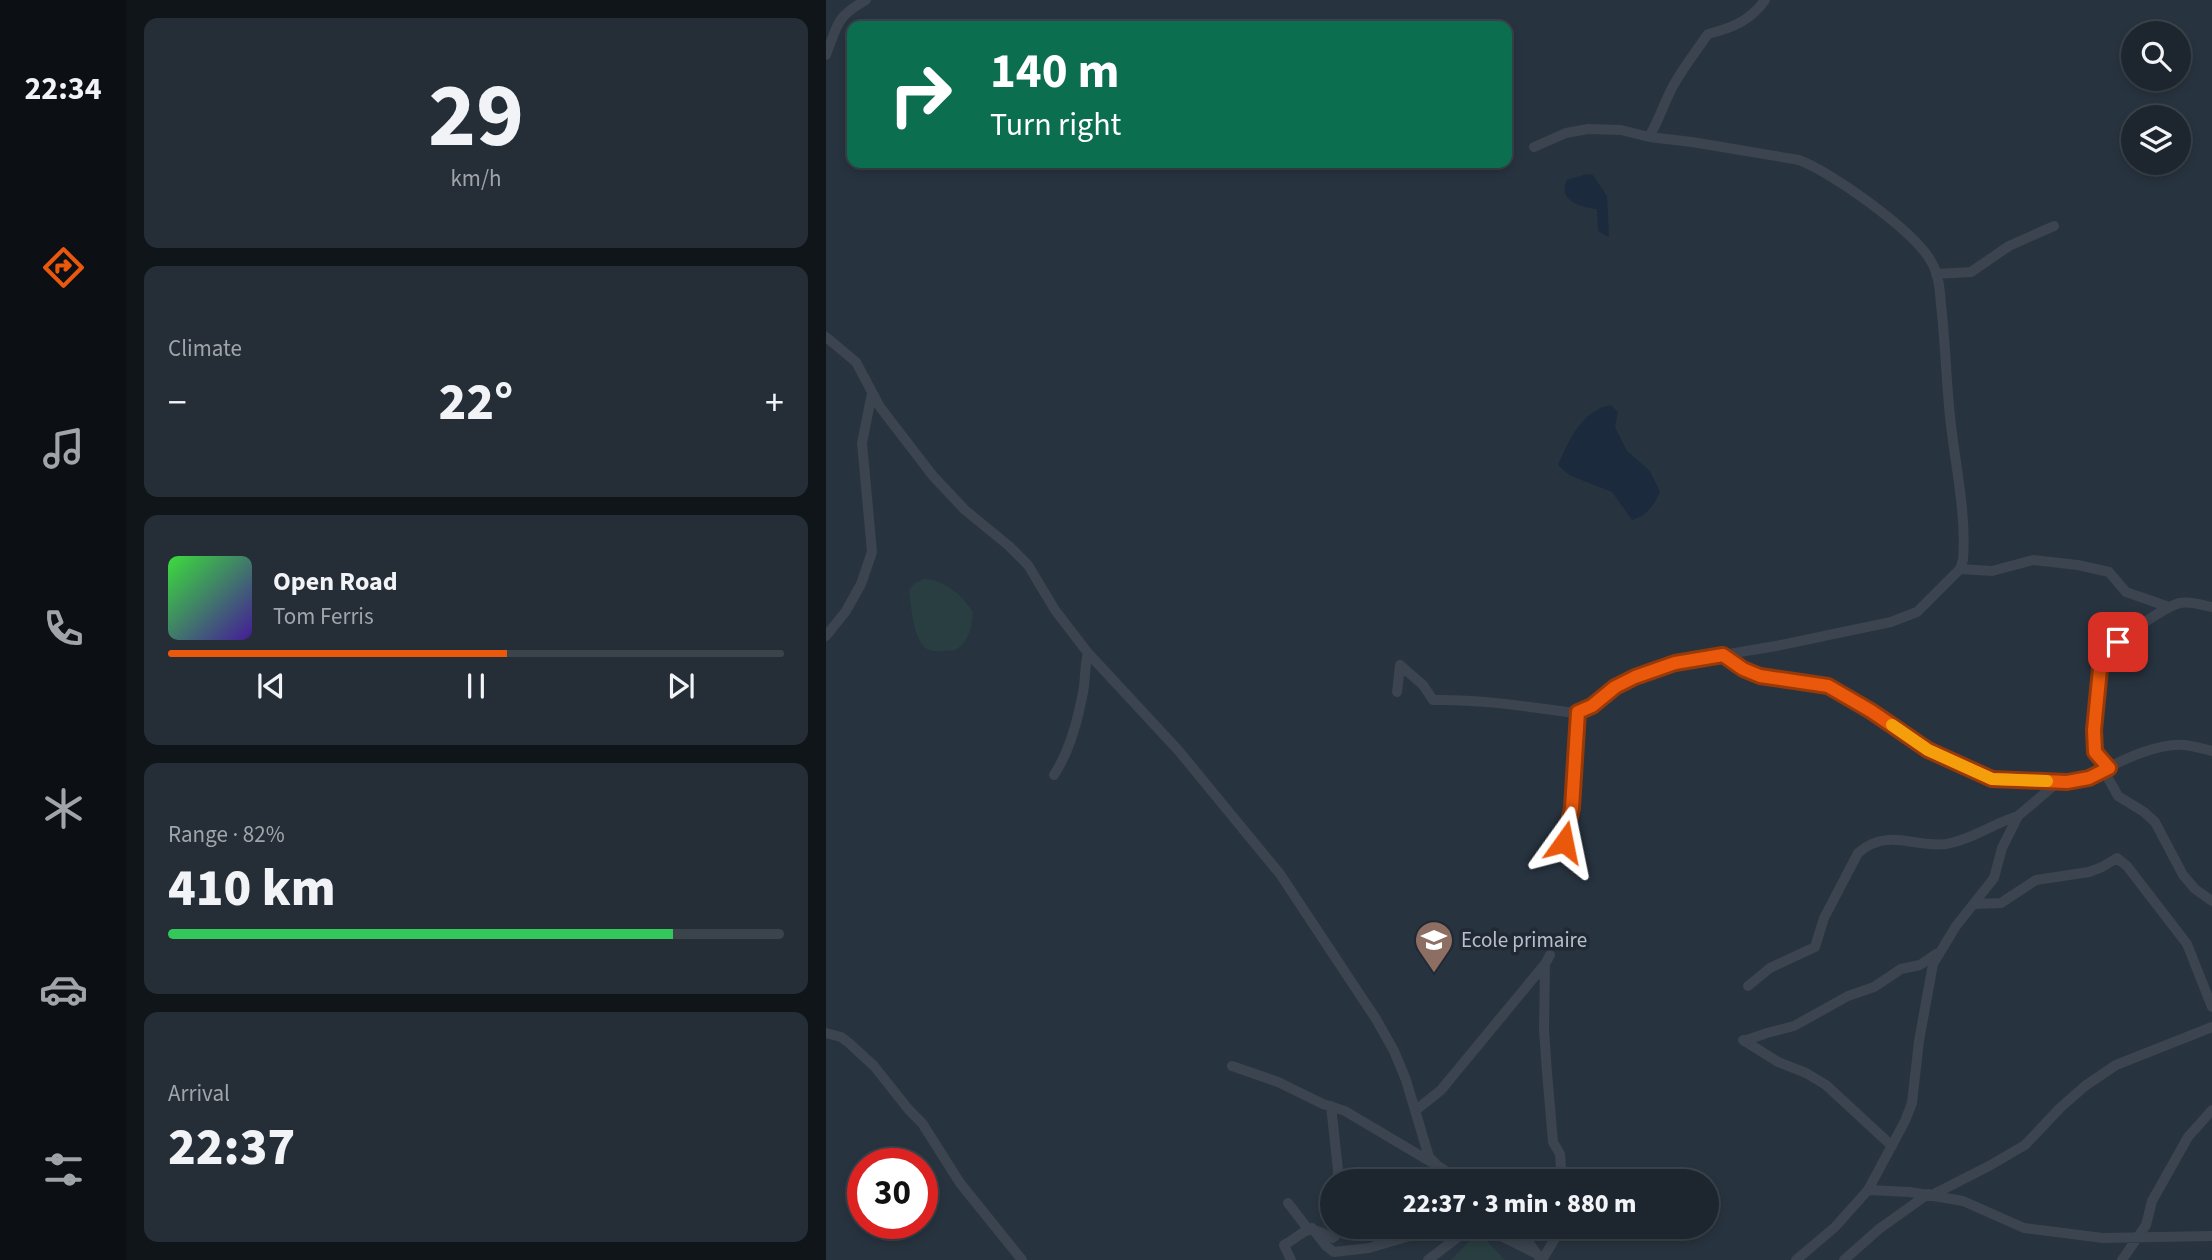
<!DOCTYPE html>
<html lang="en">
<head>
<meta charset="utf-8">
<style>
  body { margin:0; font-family:"Source Sans 3",sans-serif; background:#252e37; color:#f1f3f6; height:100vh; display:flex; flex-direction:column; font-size:26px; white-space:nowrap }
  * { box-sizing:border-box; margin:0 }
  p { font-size:23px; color:#a0a5aa }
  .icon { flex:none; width:38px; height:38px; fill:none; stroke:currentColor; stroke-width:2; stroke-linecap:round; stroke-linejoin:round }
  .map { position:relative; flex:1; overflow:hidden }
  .details { display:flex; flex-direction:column; gap:18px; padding:18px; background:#10151a; width:700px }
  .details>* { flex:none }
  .banner { position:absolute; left:21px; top:21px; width:665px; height:147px; border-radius:14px; box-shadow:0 4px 10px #0003,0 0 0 2px #3b434b; background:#0b6e4f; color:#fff; overflow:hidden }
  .fabs { position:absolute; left:1295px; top:21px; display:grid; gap:14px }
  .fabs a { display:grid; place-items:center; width:70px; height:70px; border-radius:50%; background:#1d262f; box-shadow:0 4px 10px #0003,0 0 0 2px #3b434b; font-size:35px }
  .speed { position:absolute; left:21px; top:1148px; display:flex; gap:14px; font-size:35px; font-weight:700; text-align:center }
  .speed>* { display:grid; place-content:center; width:91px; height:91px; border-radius:50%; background:#1d262f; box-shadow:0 4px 10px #0003,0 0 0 2px #3b434b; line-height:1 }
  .speed .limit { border:10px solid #d22; background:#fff; color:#111 }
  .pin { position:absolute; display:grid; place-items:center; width:60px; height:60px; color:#fff; margin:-30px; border-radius:14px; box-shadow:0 4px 10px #0006 }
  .me { position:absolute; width:77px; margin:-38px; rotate:12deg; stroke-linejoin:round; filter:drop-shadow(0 0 5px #0008) }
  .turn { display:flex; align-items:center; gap:24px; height:147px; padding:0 28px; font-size:32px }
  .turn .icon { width:91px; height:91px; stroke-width:2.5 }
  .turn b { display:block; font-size:49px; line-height:60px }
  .big { font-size:52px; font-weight:800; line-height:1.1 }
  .details .widget { flex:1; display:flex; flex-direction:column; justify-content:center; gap:10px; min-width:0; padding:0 24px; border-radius:14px; background:#252e37 }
  .details .dial { align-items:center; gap:0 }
  .dial b { font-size:91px; line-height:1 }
  .song { display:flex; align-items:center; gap:21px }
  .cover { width:84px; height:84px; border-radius:10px; background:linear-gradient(135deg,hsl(120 70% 55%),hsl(260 70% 35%)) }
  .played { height:7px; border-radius:4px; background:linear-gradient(90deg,#ea580c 55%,#3b434b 55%) }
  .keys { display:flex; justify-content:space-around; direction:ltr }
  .heat { display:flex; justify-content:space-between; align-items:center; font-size:38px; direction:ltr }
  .charge { height:10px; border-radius:5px; background:linear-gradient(90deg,#34c759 82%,#3b434b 0) }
  .trip { position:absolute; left:494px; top:1169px; width:399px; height:70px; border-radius:35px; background:#1d262f; box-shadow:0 4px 10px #0003,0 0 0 2px #3b434b; font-weight:800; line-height:70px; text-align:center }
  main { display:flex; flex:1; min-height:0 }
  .dock { display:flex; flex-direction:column; width:126px; justify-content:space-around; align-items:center; background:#0c0f13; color:#a0a5aa }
  .dock .icon { width:49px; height:49px }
  .dock .active { color:#ea580c }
  .dock b { font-size:32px; color:#f1f3f6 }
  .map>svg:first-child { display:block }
  .green { fill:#293e40 }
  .water { fill:#1b2a3d }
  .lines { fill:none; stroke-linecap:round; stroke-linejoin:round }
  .minor { stroke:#3b444f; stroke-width:10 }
  .route-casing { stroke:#983908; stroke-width:18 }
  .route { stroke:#ea580c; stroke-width:12 }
  .slow { stroke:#f59e0b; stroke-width:12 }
  .labels { text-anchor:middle; stroke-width:7; stroke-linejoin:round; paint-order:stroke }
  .poi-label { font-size:21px; fill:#b8bfca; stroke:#202934; text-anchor:start }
</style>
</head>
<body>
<main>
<nav class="dock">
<b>22:34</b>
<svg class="icon active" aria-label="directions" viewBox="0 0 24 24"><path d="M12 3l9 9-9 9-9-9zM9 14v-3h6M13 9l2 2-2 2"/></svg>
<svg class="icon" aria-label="music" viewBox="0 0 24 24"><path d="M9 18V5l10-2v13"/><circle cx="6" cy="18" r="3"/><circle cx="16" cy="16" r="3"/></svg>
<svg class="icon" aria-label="phone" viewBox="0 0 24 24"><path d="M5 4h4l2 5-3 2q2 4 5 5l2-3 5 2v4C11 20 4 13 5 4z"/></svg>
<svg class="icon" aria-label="climate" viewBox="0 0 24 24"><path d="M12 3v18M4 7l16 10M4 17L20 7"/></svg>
<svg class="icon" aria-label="car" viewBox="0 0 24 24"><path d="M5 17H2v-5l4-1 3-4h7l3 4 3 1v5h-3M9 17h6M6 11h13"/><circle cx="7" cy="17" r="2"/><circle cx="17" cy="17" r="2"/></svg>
<svg class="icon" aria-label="filters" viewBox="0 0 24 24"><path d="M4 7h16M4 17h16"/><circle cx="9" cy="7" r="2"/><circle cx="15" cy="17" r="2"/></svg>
</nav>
<section class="details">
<div class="widget dial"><b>29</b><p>km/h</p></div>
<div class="widget"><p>Climate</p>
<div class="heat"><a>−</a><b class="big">22°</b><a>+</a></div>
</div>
<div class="widget">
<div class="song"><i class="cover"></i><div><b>Open Road</b><p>Tom Ferris</p></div></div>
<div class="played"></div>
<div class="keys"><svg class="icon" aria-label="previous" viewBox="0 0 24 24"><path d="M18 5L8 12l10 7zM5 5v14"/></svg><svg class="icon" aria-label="pause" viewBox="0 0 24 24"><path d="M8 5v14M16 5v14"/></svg><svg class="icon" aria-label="next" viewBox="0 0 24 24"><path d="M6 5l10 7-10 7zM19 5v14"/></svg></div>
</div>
<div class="widget"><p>Range · 82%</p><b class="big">410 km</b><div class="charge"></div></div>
<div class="widget"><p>Arrival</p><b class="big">22:37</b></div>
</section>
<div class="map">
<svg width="1386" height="1260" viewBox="0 0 1386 1260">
  <rect width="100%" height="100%" fill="#27333f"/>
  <path class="green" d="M 98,579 C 118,579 137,596 147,612 C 146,628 143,642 128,651 C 119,649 110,654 101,649 C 87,641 85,605 83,590 L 89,583 Z
    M 652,1232 L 679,1260 L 625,1260 Z"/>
  <path class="water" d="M 760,174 L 767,175 L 781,196 L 783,237 L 772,231 L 771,209 C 755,207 731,201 741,180 Z
    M 785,405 L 792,412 L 789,427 L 801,451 L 824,471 L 834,492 C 828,505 821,516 806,520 L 786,492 L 743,475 L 732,465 C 743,440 756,410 785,405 Z"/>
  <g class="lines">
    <path class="minor" d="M 0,55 C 12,24 10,17 40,0
      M 823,137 C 833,120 838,103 847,86 C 857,68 870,51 882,34 C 906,28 924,21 939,0
      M 1110,274 L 1145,272 L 1183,246 L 1228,226
      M 0,337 L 30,362 L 54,407 L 107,476 L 139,510 L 183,546 L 202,565 L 229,610 L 262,653 L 352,750 L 454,874 L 550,1019 L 568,1051 L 580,1080 L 603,1157 L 612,1166 L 636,1181
      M 1134,569 L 1166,571 L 1207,560 L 1252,565 L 1283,572 L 1300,592 L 1343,607
      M 0,636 L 20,611 L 35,584 L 46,552 L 36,443 L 46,393
      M 897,655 L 934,676 L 1002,686 L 1056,718 L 1102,750 L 1166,779 L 1241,782 L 1263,778 L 1278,771 L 1292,796 L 1318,812 L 1329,822 L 1357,875 L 1369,889 L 1386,901
      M 574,665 L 597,685 L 607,700 C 652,699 697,706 742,712 L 759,710 L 789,687 L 809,677 L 849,663 L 950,646 L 1065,622 L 1091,612 L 1134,569 L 1137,560 C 1141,509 1127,457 1123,406 C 1120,372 1119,339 1115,305 C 1114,291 1113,276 1106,263 C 1091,233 1006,172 973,160 L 866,142 L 823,137 L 795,130 L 762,129 L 740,133 L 708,147
      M 571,692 L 574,665
      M 1283,768 C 1278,763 1271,758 1269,751 C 1264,737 1272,662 1282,650 C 1291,640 1340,606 1354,603 C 1365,601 1375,605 1386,607
      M 1279,770 C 1298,758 1335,743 1358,745 C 1368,746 1377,749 1386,751
      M 228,775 C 243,752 251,723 256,697 C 260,683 258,667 262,653
      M 738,842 L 746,808 L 752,712
      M 1148,904 L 1175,903 L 1210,880 L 1263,872 L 1276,867 L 1291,858 L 1301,866 L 1361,944 L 1386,1007
      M 719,964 L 718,1030 L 721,1072 L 727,1142 L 734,1154 L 736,1181
      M 922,986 L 944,968 L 989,947 L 998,918 L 1032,853 C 1062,827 1087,848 1120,844 C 1145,840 1168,823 1192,816
      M 0,1033 L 15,1037 L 23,1043 L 48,1066 L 83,1110 L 96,1123 L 134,1183 L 196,1260
      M 917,1040 L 952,1062 L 980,1073 L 1000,1085 L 1066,1146
      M 918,1041 L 941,1033 L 968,1026 L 1022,996 L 1048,987 L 1075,969 L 1094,965 L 1110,954
      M 406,1066 L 452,1082 L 497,1104 L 519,1111 L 605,1162
      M 505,1106 L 512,1170 L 512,1181
      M 590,1110 L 615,1090 L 719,964 L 724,955
      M 585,1181 L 601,1179 L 614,1181
      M 1042,1190 L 1084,1192 L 1137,1201 L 1198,1228 L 1277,1238 L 1386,1236
      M 1106,1195 L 1163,1166 L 1199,1145 L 1235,1107 L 1259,1086 L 1290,1065 L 1386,1027
      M 462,1203 L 482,1229
      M 692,1227 L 715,1260
      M 486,1228 L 500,1246 L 508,1252 L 543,1248 L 614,1227
      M 649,1228 L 665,1231 L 711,1254
      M 465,1260 L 458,1245 C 482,1232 478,1222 506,1238 L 509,1236 L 514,1227
      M 602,1260 L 636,1234 L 651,1227
      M 716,1260 L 736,1227
      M 970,1260 L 1009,1227 L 1042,1190 L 1079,1121 L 1086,1103 L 1093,1041 L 1107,964 L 1130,926 L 1168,878 L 1176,848 L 1192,816 L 1232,782
      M 1018,1260 L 1053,1229 L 1102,1194
      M 1296,1260 L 1320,1225 L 1326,1201 L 1362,1137 L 1386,1110"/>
  </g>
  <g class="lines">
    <defs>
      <path id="route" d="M 738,842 L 746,808 L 752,712 L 766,706 L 789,687 L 809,677 L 849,663 L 897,655 L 917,669 L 934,676 L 1002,686 L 1045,711 L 1102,750 L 1166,779 L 1241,782 L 1263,778 L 1283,768 L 1269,752 L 1268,730 L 1274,669 L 1280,652 L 1292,642"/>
    </defs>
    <use href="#route" class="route-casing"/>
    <use href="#route" class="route"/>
    <path class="slow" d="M 1066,725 L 1102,750 L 1166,779 L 1221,781"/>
  </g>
  <defs>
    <symbol id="school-pin" viewBox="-11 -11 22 30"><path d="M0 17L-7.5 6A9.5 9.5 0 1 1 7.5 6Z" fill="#8d6e63" stroke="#202934"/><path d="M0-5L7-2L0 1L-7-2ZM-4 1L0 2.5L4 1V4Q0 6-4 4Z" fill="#fff"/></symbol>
  </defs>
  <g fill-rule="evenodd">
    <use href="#school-pin" x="586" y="918" width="44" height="60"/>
  </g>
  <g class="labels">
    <g class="poi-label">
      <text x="635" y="947">Ecole primaire</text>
    </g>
  </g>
</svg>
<div class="fabs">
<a><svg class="icon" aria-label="search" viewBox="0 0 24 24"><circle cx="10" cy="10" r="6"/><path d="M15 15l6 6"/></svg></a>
<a><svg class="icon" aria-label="layers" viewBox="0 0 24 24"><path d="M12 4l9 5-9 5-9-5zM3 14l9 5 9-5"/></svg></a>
</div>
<div class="speed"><div class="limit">30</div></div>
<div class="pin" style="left:1292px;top:642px;background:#d93025"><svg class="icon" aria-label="arrive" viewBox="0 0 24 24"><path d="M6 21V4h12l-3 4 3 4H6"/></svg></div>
<svg class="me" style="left:738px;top:842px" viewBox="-20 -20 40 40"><path d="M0-17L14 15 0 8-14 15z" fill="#ea580c" stroke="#fff" stroke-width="4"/></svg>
<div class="trip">22:37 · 3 min · 880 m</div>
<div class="banner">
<div class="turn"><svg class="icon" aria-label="right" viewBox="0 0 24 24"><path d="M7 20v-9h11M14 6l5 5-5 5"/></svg><div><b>140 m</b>Turn right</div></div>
</div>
</div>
</main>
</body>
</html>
